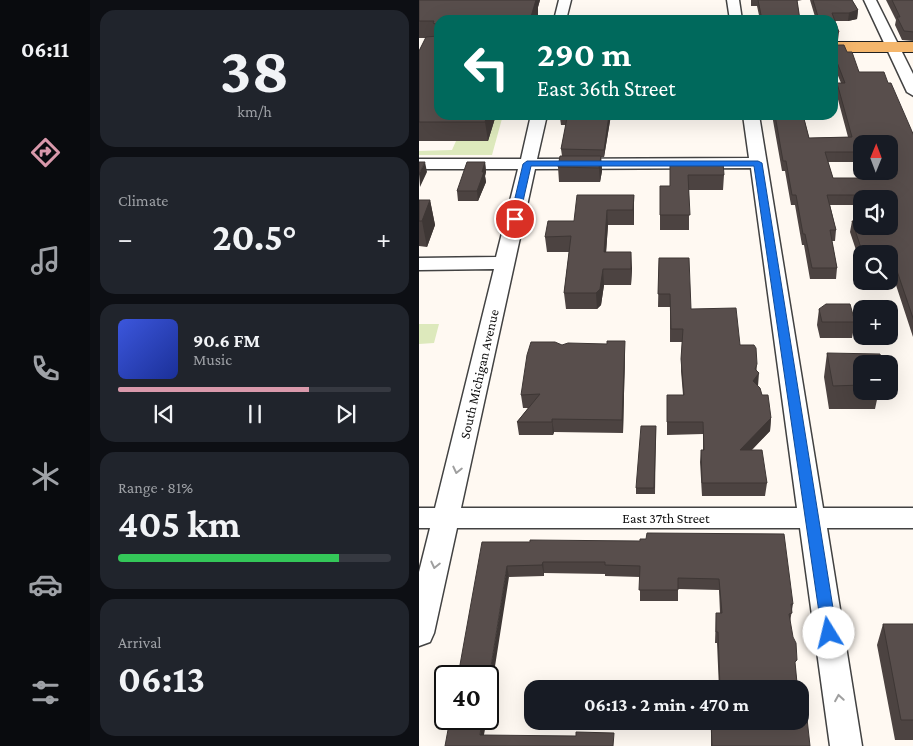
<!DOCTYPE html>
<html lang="en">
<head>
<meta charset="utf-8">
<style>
  body { margin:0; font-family:"Crimson Pro",serif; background:#20242c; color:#f1f3f6; height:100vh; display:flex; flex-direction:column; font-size:19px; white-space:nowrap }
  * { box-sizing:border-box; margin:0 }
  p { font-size:16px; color:#9ea1a6 }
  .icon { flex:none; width:28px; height:28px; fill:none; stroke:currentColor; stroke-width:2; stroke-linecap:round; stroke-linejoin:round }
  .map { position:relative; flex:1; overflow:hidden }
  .side { display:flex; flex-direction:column; gap:10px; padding:10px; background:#0d0f14; width:329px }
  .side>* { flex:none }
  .hud { position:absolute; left:15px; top:15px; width:404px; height:105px; border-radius:15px; box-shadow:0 5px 20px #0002; background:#00695c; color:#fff; overflow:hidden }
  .needle { width:32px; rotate:1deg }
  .tools { position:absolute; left:434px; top:135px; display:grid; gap:10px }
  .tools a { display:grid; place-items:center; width:45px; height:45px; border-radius:10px; background:#171b24; box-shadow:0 5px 20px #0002; font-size:25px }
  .speed { position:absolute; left:15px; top:665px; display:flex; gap:10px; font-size:25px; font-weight:700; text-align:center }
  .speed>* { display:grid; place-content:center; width:65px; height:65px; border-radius:50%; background:#171b24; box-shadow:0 5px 20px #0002; line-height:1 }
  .speed .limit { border:2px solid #111; border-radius:8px; background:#fff; color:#111 }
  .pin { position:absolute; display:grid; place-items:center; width:42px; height:42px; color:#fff; margin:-21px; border:2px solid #fff; border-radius:50%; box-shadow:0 1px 5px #0007 }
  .me { position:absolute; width:55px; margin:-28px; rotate:351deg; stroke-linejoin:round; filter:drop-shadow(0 0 4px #0008) }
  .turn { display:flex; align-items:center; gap:18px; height:105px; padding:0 20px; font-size:22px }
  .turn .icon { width:65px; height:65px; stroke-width:2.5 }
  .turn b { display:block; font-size:35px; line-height:42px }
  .big { font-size:38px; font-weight:700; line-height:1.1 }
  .side .tile { flex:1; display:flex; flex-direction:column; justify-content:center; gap:8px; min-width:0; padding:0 18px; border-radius:15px; background:#20242c }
  .side .dial { align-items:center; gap:0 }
  .dial b { font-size:65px; line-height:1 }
  .song { display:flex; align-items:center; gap:15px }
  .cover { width:60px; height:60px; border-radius:8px; background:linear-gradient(135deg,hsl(230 70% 55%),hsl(230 70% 35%)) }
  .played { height:5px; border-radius:2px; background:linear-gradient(90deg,#d999ab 70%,#363941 70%) }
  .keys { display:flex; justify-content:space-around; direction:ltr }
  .heat { display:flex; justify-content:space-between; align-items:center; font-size:28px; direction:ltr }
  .charge { height:8px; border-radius:4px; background:linear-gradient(90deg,#34c759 81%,#363941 0) }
  .trip { position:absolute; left:105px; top:680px; width:285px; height:50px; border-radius:15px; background:#171b24; box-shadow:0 5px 20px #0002; font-weight:700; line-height:50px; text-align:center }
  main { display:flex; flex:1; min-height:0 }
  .tab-bar { display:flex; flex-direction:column; width:90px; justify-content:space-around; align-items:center; background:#090b0e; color:#9ea1a6 }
  .tab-bar .icon { width:35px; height:35px }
  .tab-bar .selected { color:#d999ab }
  .tab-bar b { font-size:22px; color:#f1f3f6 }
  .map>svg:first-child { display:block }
  .green { fill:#dde9bc }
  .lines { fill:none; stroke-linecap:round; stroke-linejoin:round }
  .minor-casing { stroke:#424242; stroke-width:3 }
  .major-casing { stroke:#202020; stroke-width:2 }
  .minor { fill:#fff; fill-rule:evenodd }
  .major { fill:#f4b66c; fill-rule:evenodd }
  .wall { fill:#4c4341; fill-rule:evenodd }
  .shaded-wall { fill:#3e3735 }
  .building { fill:#584e4c; stroke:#3e3735; fill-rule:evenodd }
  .oneway { stroke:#9f9f9f }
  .route { fill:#1a73e8; stroke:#114b97 }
  .labels { text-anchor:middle; stroke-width:5; stroke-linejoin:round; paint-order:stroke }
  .street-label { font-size:14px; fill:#0f0f0f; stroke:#fff }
</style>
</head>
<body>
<main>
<nav class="tab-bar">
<b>06:11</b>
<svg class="icon selected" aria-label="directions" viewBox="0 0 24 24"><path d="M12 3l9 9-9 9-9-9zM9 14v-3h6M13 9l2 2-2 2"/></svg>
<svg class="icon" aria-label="music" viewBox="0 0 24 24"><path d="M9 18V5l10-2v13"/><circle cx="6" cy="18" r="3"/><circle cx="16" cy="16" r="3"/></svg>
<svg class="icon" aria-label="phone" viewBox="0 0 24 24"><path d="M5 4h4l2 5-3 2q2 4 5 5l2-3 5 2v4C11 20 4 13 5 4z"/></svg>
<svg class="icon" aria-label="climate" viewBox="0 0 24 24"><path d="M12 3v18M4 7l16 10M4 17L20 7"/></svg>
<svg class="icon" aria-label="car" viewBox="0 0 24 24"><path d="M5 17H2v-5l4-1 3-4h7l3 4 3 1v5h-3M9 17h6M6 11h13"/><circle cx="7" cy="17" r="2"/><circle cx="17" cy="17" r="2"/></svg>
<svg class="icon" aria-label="filters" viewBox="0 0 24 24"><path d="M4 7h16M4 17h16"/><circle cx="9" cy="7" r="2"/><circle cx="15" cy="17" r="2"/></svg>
</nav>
<section class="side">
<div class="tile dial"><b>38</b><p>km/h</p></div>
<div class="tile"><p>Climate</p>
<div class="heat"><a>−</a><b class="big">20.5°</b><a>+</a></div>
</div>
<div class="tile">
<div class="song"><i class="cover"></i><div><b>90.6 FM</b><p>Music</p></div></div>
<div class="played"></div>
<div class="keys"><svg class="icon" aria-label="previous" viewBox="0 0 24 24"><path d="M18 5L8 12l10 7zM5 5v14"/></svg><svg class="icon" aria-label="pause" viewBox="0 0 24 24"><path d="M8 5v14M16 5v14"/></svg><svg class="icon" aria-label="next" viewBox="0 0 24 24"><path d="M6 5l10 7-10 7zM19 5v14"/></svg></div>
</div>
<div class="tile"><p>Range · 81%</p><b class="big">405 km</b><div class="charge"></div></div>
<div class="tile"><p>Arrival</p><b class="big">06:13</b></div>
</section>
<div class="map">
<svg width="495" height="746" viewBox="0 0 495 746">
  <rect width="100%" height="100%" fill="#fff9f2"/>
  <path class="green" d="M 77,115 L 84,115 L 73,155 L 0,155 L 0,151 L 33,150 L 37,141 Z
    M 0,324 L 20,324 L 15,343 L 0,344 Z"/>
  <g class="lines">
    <defs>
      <path id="minor" d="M 140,0 L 152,0 L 147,20 L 135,20 Z
        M 308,0 L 320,0 L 323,20 L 311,20 Z
        M 445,0 L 457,0 L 495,76 L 495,96 L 488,92 Z
        M 112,115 L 128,115 L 118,159 L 330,158 L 324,115 L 340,115 L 404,508 L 495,508 L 495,528 L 408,528 L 443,746 L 411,746 L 381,528 L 38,528 L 15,633 L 11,642 L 0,646 L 0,572 L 11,528 L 0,528 L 0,508 L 16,508 L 75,269 L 0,270 L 0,258 L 77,257 L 99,169 L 0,169 L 0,159 L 102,159 ZM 332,168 L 378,508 L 42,508 L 116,169 Z"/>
      <path id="major" d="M 414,42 L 495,42 L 495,52 L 414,52 Z"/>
    </defs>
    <use href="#minor" class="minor-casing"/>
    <use href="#major" class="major-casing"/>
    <use href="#minor" class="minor"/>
    <use href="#major" class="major"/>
  </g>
  <path class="wall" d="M 0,0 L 121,0 L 119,7 L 119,16 L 20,20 L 20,115 L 77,115 L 69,141 L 0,141 L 0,51 L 7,38 L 0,38 Z
    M 332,0 L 383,0 L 378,1 L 381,20 L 341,20 L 338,6 L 332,6 Z
    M 391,0 L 433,0 L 439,10 L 438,19 L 429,21 L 416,21 L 419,40 L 414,41 L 414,20 L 397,20 Z
    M 467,0 L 495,0 L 495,41 L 483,40 L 476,25 L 477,20 Z
    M 414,45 L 428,52 L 440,72 L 469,83 L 495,136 L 495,340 L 475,279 L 470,279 L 470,254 L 442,254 L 442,265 L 431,232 L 433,221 L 470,226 L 470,199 L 442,199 L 442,205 L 411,205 L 417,230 L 416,241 L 413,241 L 418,268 L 417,279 L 391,279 L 385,245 L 383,245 L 376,205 L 372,205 L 366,171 L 363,171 L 353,115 L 392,115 L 391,118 L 385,118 L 390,138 L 429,137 L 417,92 L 418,83 L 422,83 L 415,66 L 414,66 ZM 442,144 L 470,171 L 442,171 ZM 409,162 L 439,162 L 444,178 L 414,178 Z
    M 142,115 L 192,115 L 185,157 L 182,157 L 183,171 L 181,182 L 140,182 L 139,167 L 143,156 L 142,149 L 147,125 L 142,125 L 141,118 Z
    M 66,162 L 67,172 L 66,176 L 67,182 L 59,201 L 39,201 L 38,191 Z
    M 251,162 L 305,175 L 304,190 L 270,190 L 270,230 L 241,230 L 241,186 L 251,186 Z
    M 215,195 L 215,225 L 189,225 L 187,252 L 213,268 L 212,285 L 185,285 L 182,305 L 178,309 L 147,309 L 145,293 L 150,252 L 128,252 L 126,237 Z
    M 0,200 L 11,200 L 16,225 L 8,247 L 0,246 Z
    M 240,258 L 272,309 L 321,345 L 338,371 L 339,386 L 352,418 L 351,431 L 333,450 L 348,483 L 346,496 L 283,496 L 281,462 L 282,450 L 284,450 L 284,434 L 248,435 L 248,395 L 264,395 L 262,371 L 263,342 L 251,342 L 251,307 L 239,307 Z
    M 400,309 L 436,322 L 433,338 L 401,338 L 398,325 Z
    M 143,345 L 206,354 L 204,433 L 135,432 L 134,435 L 100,435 L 98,422 L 109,408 L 104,408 L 102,395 Z
    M 408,353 L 442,364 L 442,391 L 462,391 L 461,395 L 459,395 L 456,409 L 410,409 L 405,377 Z
    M 237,426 L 236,494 L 217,494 L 217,488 Z
    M 221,541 L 374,604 L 371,622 L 378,683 L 381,689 L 300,689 L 298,643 L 296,643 L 297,613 L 301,613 L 300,590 L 259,589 L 259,601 L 221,601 L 221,577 L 186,576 L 186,574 L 125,573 L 125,576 L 90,577 L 63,542 L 111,542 Z
    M 464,624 L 495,624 L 495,740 L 476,740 L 458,645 Z
    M 292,721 L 391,746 L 292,746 Z"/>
  <path class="shaded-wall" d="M 117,0 L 121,0 L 119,7 L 119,16 L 118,20 L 111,20 Z
    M 439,10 L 438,19 L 429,21 L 430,13 Z
    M 414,32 L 420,32 L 419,40 L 414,41 Z
    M 68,115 L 77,115 L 69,141 L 66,122 Z
    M 190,115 L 192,115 L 185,157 L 185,150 Z
    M 182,156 L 183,171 L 181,182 L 180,168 Z
    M 6,162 L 8,172 L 1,187 L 0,174 Z
    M 66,162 L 67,172 L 66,176 L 67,182 L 59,201 L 58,191 Z
    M 215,195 L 215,225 L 214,210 Z
    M 11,200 L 16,225 L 8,247 L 3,221 Z
    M 188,210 L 189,225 L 186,268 L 185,252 Z
    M 212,252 L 213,268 L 212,285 Z
    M 184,269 L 185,285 L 182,305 L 178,309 L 177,293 Z
    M 206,341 L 206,354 L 204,433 L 203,420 Z
    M 338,364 L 337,376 L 340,373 L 339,386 L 333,393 L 336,369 Z
    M 352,418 L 351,431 L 320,462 L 321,450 Z
    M 133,419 L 135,432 L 134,435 L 133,422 Z
    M 124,562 L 125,573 L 125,576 L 123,565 Z
    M 88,566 L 90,577 L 69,711 L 69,685 Z
    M 63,719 L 68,719 L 63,745 L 61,735 Z"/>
  <path class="building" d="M 0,0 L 117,0 L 111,20 L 20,20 L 20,115 L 68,115 L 66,122 L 0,122 L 0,51 L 7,37 L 19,36 L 19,25 L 14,23 L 15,21 L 0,21 Z
    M 339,0 L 378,0 L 381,20 L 343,20 Z
    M 394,0 L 433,0 L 439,10 L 430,13 L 413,13 L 420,32 L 414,32 L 414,20 L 400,20 Z
    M 473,0 L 495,0 L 495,32 L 485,31 L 478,17 L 481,17 Z
    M 414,45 L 425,45 L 428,52 L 433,52 L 440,72 L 465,72 L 469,83 L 472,83 L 495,136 L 495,321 L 477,268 L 470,268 L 470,254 L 444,254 L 433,221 L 442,221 L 442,226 L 470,226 L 470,199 L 453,199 L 451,195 L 408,195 L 417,230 L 411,230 L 418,268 L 393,268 L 386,234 L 384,234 L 377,195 L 373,195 L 367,161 L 364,161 L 356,115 L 384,115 L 390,138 L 433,137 L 418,83 L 426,83 L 416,57 L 414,57 ZM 442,144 L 470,144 L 470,171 L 447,171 L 449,178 L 414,178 L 406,152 L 440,152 L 442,158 Z
    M 142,115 L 190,115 L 185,150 L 142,149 L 148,118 L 141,118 Z
    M 141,156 L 182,156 L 180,168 L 139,167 Z
    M 0,162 L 6,162 L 0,174 Z
    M 48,162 L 66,162 L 63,172 L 65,172 L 58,191 L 38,191 Z
    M 251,162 L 304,162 L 305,175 L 269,175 L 271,215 L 241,215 L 241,186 L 251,186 Z
    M 158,195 L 215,195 L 214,210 L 188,210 L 185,252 L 212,252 L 212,269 L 184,269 L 181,289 L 177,293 L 145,293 L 152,236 L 126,237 L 129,221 L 155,221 Z
    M 0,200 L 11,200 L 3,221 L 0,221 Z
    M 240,258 L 270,258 L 272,309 L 317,308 L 321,345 L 335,345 L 337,348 L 338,364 L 336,369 L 340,373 L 334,381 L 341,388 L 343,395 L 349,395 L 352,418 L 321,450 L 343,450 L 348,483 L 283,483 L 282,450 L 285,450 L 284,422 L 248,422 L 248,395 L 265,395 L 262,359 L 264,329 L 252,329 L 251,294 L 239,294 Z
    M 407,304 L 431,304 L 436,322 L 403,322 L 400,309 Z
    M 188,341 L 206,341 L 203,420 L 133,419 L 133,422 L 98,422 L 121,394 L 102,395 L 108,355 L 112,342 L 136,342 L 143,345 L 149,343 L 188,344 Z
    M 408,353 L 461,354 L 463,364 L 442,364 L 442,385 L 414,386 Z
    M 222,426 L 237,426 L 235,488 L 217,488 Z
    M 228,533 L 365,534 L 374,604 L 372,604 L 373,613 L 370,614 L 374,637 L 377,643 L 378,660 L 376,662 L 378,683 L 381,689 L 301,689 L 299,632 L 297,632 L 297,613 L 303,613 L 300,579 L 259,578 L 259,590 L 220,590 L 221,566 L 186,565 L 186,562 L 124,562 L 123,565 L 88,566 L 69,685 L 69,676 L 39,676 L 63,542 L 111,542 L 111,540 L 221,541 L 221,539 L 227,539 Z
    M 464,624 L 495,624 L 495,720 L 482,720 Z
    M 381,690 L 386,700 L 391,746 L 293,746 L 292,721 L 381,721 Z
    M 31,719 L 63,719 L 61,735 L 157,736 L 157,732 L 195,733 L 194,746 L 26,746 Z"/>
  <defs><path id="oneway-chevron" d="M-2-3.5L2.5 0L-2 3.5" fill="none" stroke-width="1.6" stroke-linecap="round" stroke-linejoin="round" transform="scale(1.25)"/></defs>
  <g class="oneway">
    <use href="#oneway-chevron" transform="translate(38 470) rotate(103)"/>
    <use href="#oneway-chevron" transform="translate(16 565) rotate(103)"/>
    <use href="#oneway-chevron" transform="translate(420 698) rotate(-99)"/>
  </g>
  <path class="route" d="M 108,161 L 339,161 L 343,163 L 418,633 L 415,638 L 410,640 L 405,638 L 403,633 L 335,166 L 112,166 L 100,219 L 96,222 L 91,219 L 104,164 Z"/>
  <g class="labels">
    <g class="street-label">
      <text transform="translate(60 374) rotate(-77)" y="5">South Michigan Avenue</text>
      <text x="247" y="523">East 37th Street</text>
    </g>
  </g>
</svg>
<div class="tools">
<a><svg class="needle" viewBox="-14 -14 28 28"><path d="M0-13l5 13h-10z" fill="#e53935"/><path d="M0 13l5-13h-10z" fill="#9ea1a6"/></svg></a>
<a><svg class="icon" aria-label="sound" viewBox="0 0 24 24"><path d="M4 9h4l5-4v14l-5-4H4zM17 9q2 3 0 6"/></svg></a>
<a><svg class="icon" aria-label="search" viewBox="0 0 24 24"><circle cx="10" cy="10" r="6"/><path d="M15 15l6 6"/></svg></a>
<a>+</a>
<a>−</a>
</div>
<div class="speed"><div class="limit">40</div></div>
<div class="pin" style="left:96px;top:219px;background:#d93025"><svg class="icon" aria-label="arrive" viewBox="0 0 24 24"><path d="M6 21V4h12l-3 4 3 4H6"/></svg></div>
<svg class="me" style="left:410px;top:633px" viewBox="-20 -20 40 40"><circle r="19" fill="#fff"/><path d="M0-13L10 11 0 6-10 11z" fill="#1a73e8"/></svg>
<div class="trip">06:13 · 2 min · 470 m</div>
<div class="hud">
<div class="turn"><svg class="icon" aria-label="left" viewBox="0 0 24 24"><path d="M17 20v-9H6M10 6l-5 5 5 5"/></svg><div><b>290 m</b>East 36th Street</div></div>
</div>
</div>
</main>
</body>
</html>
